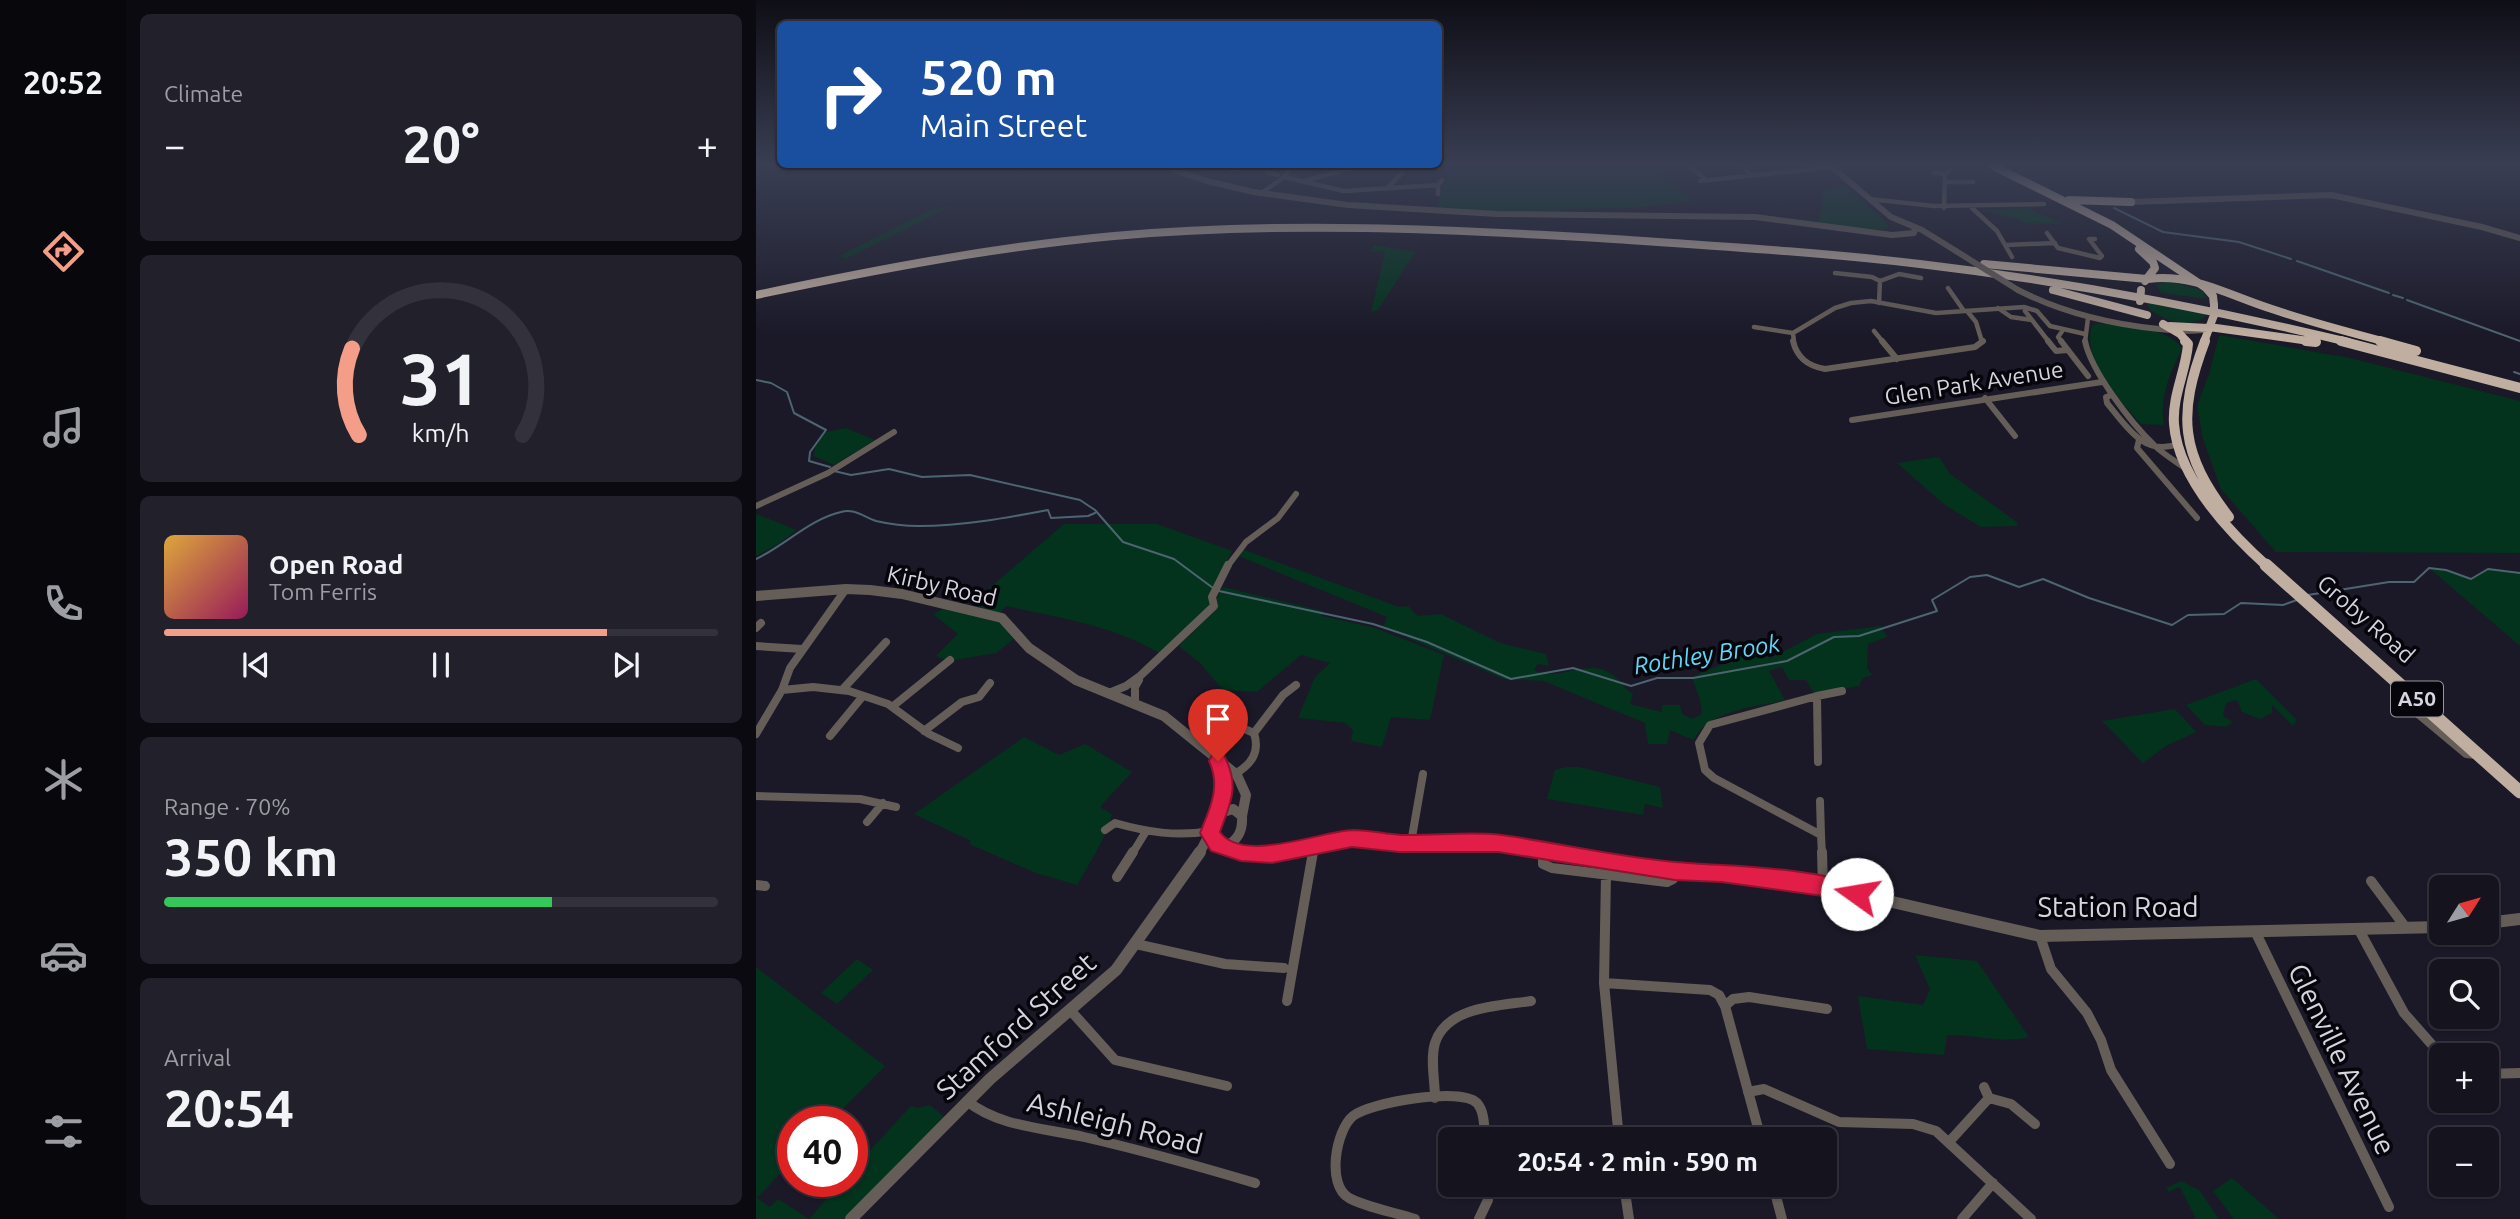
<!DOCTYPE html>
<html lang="en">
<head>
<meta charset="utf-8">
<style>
  body { margin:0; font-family:Ubuntu,sans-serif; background:#21202b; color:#f1f3f6; height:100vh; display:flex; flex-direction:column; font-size:26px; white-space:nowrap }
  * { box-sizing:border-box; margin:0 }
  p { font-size:23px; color:#9d9ea4 }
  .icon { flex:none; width:38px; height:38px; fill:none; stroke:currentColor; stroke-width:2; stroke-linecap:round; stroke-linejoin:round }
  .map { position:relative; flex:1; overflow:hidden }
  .details { display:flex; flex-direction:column; gap:14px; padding:14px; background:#0b0a10; width:630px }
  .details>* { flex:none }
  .guide { position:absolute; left:21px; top:21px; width:665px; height:147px; border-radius:10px; box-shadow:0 2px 5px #0004,0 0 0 2px #33323c; background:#1a4fa0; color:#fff; overflow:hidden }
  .needle { width:46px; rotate:53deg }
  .fabs { position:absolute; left:1673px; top:875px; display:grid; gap:14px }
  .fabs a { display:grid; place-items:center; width:70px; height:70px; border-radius:10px; background:#14131e; box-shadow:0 2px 5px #0004,0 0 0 2px #33323c; font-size:35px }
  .speed { position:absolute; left:21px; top:1106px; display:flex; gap:14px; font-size:35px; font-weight:700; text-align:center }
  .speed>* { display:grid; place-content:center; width:91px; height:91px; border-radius:50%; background:#14131e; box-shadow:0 2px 5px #0004,0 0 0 2px #33323c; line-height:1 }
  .speed .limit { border:10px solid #d22; background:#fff; color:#111 }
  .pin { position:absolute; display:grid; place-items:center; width:60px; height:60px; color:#fff; margin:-72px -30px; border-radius:50% 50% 50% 0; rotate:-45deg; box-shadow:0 0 7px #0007 }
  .pin .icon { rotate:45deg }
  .me { position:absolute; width:77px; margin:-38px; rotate:283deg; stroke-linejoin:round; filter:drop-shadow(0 0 5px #0008) }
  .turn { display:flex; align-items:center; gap:24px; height:147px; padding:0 28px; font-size:32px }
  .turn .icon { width:91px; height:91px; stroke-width:2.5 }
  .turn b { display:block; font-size:49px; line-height:60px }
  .big { font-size:52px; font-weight:700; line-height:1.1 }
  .details .card { flex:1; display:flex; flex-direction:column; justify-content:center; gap:10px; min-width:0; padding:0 24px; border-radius:10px; background:#21202b }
  .details .dial { align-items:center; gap:0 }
  .dial svg { height:182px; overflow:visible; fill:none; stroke:#33323c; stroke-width:7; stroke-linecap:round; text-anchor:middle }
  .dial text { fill:#f1f3f6; stroke:none }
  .song { display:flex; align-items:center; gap:21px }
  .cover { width:84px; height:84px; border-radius:10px; background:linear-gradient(135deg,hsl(40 70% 55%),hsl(330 70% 35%)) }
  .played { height:7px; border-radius:4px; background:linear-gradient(90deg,#f49e89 80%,#33323c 80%) }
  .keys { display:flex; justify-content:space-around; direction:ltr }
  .heat { display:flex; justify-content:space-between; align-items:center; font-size:38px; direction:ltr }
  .charge { height:10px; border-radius:5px; background:linear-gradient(90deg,#34c759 70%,#33323c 0) }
  .trip { position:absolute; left:682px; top:1127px; width:399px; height:70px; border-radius:10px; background:#14131e; box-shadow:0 2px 5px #0004,0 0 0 2px #33323c; font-weight:700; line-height:70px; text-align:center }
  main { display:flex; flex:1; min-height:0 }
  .tab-bar { display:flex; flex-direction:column; width:126px; justify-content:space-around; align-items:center; background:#08080c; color:#9d9ea4 }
  .tab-bar .icon { width:49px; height:49px }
  .tab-bar .selected { color:#f49e89 }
  .tab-bar b { font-size:32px; color:#f1f3f6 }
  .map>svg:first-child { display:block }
  .green { fill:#03321d }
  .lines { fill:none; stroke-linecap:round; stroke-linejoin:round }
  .stream { stroke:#4c6570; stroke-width:2 }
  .minor-far3 { stroke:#655d57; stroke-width:4.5 }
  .minor-far2 { stroke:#655d57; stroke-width:6 }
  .minor-far1 { stroke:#655d57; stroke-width:8 }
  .minor { stroke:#655d57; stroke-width:10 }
  .tertiary-far2 { stroke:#655d57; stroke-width:6 }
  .tertiary-far1 { stroke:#655d57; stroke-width:10 }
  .tertiary { stroke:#655d57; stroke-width:12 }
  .trunk-far2 { stroke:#c0aea0; stroke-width:8 }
  .trunk-far1 { stroke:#c0aea0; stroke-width:10 }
  .trunk { stroke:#c0aea0; stroke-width:13 }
  .tertiary-bridge { stroke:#655d57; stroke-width:6 }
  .trunk-bridge { stroke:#c0aea0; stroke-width:8 }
  .route { fill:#e11d48; stroke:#92132f; stroke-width:2 }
  .labels { text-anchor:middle; stroke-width:7; stroke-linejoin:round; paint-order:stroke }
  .shield { fill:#06050b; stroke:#97969f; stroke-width:2 }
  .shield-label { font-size:21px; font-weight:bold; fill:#d5d4df }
  .street-label { font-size:23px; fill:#d5d4df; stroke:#06050b }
  .water-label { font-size:24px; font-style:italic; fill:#62d6f5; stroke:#06050b }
  .near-street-label { font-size:28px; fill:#d5d4df; stroke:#06050b }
</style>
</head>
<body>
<main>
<nav class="tab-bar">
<b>20:52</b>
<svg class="icon selected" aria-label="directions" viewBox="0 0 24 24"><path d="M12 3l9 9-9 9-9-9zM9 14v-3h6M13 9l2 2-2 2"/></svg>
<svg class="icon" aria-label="music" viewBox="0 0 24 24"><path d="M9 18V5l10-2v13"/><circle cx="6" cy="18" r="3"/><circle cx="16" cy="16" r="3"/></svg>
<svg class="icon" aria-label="phone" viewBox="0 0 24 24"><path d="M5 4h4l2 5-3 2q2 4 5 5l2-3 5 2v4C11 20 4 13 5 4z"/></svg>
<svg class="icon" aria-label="climate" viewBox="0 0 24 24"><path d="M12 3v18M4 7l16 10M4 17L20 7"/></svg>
<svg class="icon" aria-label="car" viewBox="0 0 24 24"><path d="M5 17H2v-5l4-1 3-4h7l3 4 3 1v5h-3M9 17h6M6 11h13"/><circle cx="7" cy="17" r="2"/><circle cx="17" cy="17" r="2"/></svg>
<svg class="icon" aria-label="filters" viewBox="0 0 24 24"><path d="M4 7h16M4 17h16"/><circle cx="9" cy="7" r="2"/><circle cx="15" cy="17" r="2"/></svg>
</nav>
<section class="details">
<div class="card"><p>Climate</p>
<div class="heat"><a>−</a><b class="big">20°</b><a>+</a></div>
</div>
<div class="card dial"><svg viewBox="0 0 100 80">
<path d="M14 69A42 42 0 1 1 86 69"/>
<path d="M14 69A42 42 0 0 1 11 31" stroke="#f49e89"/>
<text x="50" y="56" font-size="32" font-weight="700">31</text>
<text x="50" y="72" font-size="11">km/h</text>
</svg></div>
<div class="card">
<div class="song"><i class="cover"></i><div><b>Open Road</b><p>Tom Ferris</p></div></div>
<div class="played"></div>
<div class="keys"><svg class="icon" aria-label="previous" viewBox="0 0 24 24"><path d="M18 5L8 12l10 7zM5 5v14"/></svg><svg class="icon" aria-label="pause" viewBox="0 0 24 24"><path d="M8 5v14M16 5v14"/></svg><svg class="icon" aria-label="next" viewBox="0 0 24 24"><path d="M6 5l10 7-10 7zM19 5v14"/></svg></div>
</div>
<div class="card"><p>Range · 70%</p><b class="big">350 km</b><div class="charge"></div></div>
<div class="card"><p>Arrival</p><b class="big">20:54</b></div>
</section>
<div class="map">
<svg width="1764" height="1219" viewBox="0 0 1764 1219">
  <rect width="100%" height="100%" fill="#1b1928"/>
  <path class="green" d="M 697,166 L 901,166 L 936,201 L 878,208 L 805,209 L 804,214 L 991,214 L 1063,221 L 1068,190 L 1087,185 L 1127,219 L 1133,227 C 1120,236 1030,218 1008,217 C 938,212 867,216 796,215 C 703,215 609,209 517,195 L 512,192 L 514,190 L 572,201 L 613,202 L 613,205 L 680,210 L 692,169 Z
    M 191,206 L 193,208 L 90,259 L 83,256 L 174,210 Z
    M 1271,208 L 1307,224 L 1268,223 L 1264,220 L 1224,210 Z
    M 618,245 L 659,252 L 622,310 L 615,312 L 629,253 L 625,251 L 614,252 Z
    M 1411,281 L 1446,290 L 1451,299 L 1405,293 L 1400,285 Z
    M 1391,302 L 1450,313 L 1449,317 C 1429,329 1412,321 1394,310 Z
    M 1341,324 C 1364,325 1415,327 1426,349 C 1414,373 1403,398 1408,425 L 1385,424 C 1364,400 1325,360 1336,326 Z
    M 1463,335 L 1594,358 L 1764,401 L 1764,553 L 1520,552 L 1465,489 L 1447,439 L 1441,406 L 1453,374 Z
    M 90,428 L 119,440 L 78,465 L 58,456 L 59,447 L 70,432 Z
    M 1183,457 L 1194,474 L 1261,522 L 1261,526 L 1225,527 L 1189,505 L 1141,463 Z
    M 0,514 L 41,530 L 22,544 L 0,556 Z
    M 308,524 L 401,524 L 476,551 L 453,596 L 454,606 L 403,653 C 357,625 302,618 250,606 L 243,614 L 215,604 Z
    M 486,549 L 643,607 L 652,606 L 662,616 L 685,614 L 744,643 L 790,654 L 793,666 L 782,664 L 778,670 C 800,682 824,662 848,670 C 862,675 866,687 877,694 L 874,704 L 906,712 L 906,705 L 924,705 L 926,714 L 936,719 L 946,714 L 944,699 L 936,678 C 957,664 983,665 1000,643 L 1008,655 L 1015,658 L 1061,634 L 1125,626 L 1131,637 L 1112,644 L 1111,668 L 1116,675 L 1107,678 L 1103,686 L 1058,694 L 1050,680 L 1033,680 L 1026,667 L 1013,671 L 1029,700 C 1001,707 951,710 938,740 L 914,730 L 911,744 L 892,744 L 889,723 L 788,681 L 748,679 L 627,627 L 631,617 L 480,555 Z
    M 1673,568 L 1690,570 L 1715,579 L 1732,569 L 1764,573 L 1764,646 Z
    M 467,587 L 567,611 L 566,616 L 619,628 L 688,655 L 674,720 L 635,717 L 626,747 L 595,741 L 597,730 L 590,723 L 542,718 L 559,677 L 574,663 L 545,655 L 501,692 L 467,690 L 444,663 L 423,646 L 462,607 L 461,598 Z
    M 193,606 L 241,619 L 258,639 L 240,653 L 193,661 L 180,656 L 202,634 L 177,614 Z
    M 1500,679 L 1541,720 L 1537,726 L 1516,705 L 1516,713 L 1504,719 L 1486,712 L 1481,700 L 1470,703 L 1467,716 L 1477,722 L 1470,727 L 1449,725 L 1430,705 Z
    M 1419,709 L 1440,732 L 1410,746 L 1387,763 L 1346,721 Z
    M 268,737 L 303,755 L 329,744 L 376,772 L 344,807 L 356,814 C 349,840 335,861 321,885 L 280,873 L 213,844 L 215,841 L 158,814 Z
    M 810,767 L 823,767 L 904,787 L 907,808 L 889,804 L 887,815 L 791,799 L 799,770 Z
    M 1159,955 L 1221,961 L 1273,1037 C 1248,1044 1218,1034 1191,1035 L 1188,1055 L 1111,1049 L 1102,996 L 1167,1005 L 1174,989 Z
    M 101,959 L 117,970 L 81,1004 L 65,993 Z
    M 0,967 L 129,1066 L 74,1122 L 37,1122 L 37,1160 L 1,1198 L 14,1207 L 22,1199 L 53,1219 L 86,1181 L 96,1181 L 96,1170 L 155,1106 L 161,1108 L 174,1105 L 192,1120 L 95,1219 L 0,1219 Z
    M 1476,1178 L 1523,1219 L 1478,1219 L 1457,1191 Z
    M 1425,1181 L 1443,1190 L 1463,1219 L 1440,1219 L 1425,1189 L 1422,1187 L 1413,1192 L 1410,1188 Z"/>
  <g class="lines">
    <path class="stream" d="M 1358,208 L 1407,232 L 1483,242 L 1535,259
      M 1541,261 L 1633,293
      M 1637,295 L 1647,298
      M 1651,300 L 1764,341
      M 1758,372 L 1764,374
      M 0,380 L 15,383 L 31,392 L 38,413 L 70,430 L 54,452 L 53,461 L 74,467
      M 78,471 L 95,475 L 133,469 L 166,477 L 214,475 L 324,500 L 339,510 L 367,542 L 418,559 L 457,588
      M 0,559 C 28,546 54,519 85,512 C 98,508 108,517 120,521 C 133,524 150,526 163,526 C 206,526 250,518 292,510 L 295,518 L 332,516 L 339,513
      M 463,591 L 617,624 L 671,642 L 755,679 L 817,668 L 875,686 L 901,678 L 937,678 L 1031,661 L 1078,637 L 1103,636 L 1181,611 L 1176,600 L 1214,577 L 1231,575 L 1263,587 L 1287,579 L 1333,598 L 1416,625 L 1432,615 L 1468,614 L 1485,603 L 1527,605 L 1541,600
      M 1552,595 L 1633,582 L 1658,582 L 1673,568 L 1690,570 L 1715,579 L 1732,569 L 1764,573"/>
    <path class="minor-far3" d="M 513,166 L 511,172 L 522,175
      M 934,166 L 949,179
      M 988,166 L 995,176
      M 475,170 L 493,166
      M 1177,172 L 1189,174
      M 528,177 L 588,191 L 682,185
      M 548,181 L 600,167
      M 944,181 L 1077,167
      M 1190,182 L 1217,182
      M 630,189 L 646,173
      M 504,194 L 528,177 L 536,166
      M 682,194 L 682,185 L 686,180
      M 1113,199 L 1178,206 L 1288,204
      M 1188,208 L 1189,174 L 1193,171
      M 1216,208 L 1241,231 L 1256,257
      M 1291,233 L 1302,248 L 1344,258 L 1346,256 L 1333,239 L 1339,239
      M 1250,245 L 1299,243
      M 1079,273 L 1116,277 L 1124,281
      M 1192,288 L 1208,311
      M 1123,303 L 1124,281 L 1143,274 L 1165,278
      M 1242,308 L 1255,317 L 1276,320
      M 1211,311 L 1220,322 L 1226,342
      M 1269,311 L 1293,342
      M 998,327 L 1037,333
      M 1118,331 L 1127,342
      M 1038,342 L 1037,333 L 1079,308 L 1095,303 L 1115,301 L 1180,313 L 1268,307 L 1281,311 L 1294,326 L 1329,334
      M 1306,342 L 1302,337 L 1307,330
      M 1329,342 L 1332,318"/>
    <path class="minor-far2" d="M 1037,341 C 1041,358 1052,366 1069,369 L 1219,347 L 1227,341
      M 1126,341 L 1141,359
      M 1292,341 L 1300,351 L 1312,350
      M 1305,341 L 1332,376
      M 1329,341 C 1335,371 1375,423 1398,445 C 1407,454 1419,461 1429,468
      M 1356,395 L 1350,397 L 1351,403 C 1370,426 1388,457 1422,444
      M 1229,398 L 1259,436
      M 1096,420 L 1346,382
      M 1383,440 L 1381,448 L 1441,518
      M 0,506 L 72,473 L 138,432
      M 471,567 L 490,542 L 522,518 L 540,494"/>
    <path class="minor-far1" d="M 0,628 L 5,623
      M 0,646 L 46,649
      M 26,690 L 57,687 L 93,691 L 132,704 L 173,734 L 202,748
      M 86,690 L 130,642
      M 1652,691 L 1644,699 L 1710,754 L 1719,755
      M 353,693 L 370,686 L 384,676 L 458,606 L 456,597 L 472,565
      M 1061,696 L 1086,691
      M 379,702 L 379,687 L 383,680
      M 136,707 L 194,660
      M 486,728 L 498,733
      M 168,731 L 206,702 L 223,697 L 234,683
      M 0,734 L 26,690 L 34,668 L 90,589
      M 74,736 L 107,696
      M 1062,762 L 1061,696 L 954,725 L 943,743 L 949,770 L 958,778 L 1065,835 L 1066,854
      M 479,774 C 496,764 504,752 498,733 L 527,695 L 540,685
      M 0,796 L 104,799 L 140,807
      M 1064,801 L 1065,835
      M 111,822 L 127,803
      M 349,830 L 359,823 C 391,832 421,837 454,831
      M 655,843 L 667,774
      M 787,850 L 787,854
      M 376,854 L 389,833
      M 557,854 L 558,845"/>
    <path class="minor" d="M 787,852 L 787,864 L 796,868 L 911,882 L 917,879 L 919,871
      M 1066,852 L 1067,886
      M 850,875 L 848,983 L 863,1139
      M 361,877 L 377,852
      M 1615,881 L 1650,928
      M 0,885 L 9,886
      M 1603,930 L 1648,1013 L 1685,1055
      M 1499,931 L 1633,1207
      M 1284,936 L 1295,969 L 1331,1013 L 1345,1040 L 1355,1070 L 1414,1164
      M 380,944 L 469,964 L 528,968
      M 848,983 L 954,990 L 963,995 L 969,1006 L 1005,1139
      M 531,1001 L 557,852
      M 969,1006 L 977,999 L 993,997 L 1071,1009
      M 315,1011 L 359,1060 L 471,1086
      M 1731,1074 L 1764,1073
      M 1228,1087 L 1233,1098 L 1255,1104 L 1279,1124
      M 992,1092 L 1008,1089 L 1083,1122 L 1157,1124 L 1180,1131 L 1275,1219
      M 679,1098 C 679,1081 674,1060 679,1043 C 691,1006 743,1006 775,1001
      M 211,1101 C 243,1127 289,1128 328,1137 C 385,1150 442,1166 499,1183
      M 821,1139 L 862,1133
      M 1193,1142 L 1233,1098
      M 868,1185 L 873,1219
      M 1017,1185 L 1026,1219
      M 659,1219 C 638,1212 612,1208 593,1198 C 570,1185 580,1130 597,1116 C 614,1102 706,1087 721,1103 C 729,1112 728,1128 729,1139
      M 723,1219 L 732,1200 L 733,1185
      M 1206,1219 L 1237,1183"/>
    <path class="tertiary-far2" d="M 406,166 L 451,181 L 498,192 L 592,205 L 741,214 L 999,217 L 1136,235 L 1158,233 L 1159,227
      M 1075,166 L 1135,217 L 1166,230 L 1200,251
      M 1375,202 L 1575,195 L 1726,227 L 1764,238
      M 1262,290 C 1307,313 1353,324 1403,329 C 1417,330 1431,332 1446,330"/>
    <path class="tertiary-far1" d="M 0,596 L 90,589 L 114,590 L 146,594 L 246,618 L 273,648 L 320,680 L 408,716 L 481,775 L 490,795 L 486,816
      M 477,809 L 486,816 C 487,831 482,841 468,847 L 457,840 L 454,831 L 461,814 Z
      M 461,814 L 468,788 L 463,762
      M 468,847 L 500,854
      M 443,854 L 454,833
      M 515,854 L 596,839 L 644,843 L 742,843 L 809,854"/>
    <path class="tertiary" d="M 492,852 L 507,855 L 524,852
      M 798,852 L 919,871 L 965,872 L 1067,886 L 1284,936 L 1685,927
      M 1731,923 L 1764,919
      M 95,1219 L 234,1079 L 360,970 L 444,852"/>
    <path class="trunk-far2" d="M 1237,166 L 1356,225 L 1450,288 L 1457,296 L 1458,305
      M 1313,200 L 1375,202
      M 1383,249 L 1397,262 L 1399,268 L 1389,281
      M 1228,264 L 1391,279
      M 1392,279 C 1437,273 1474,296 1516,309 C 1554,322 1592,332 1630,342
      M 1297,290 L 1391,315
      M 0,295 C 118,270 237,247 358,236 C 525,221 691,229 858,239 C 960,246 1062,252 1164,264 C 1308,281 1451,308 1592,342
      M 1407,324 L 1424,334 L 1431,342
      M 1414,326 L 1452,328
      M 1453,327 L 1560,342
      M 1448,342 L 1458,315"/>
    <path class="trunk-far1" d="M 1429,341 L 1432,344 C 1430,371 1416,396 1418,424 C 1422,478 1473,532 1512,567
      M 1449,341 C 1421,415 1424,453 1473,517
      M 1550,341 L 1560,342
      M 1585,341 L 1764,388
      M 1624,341 L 1660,351"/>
    <path class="trunk" d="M 1510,565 L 1764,792"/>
    <path class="tertiary-bridge" d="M 1200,251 L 1262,290"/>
    <path class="trunk-bridge" d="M 1384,301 L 1385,290
      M 1458,305 L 1458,315"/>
  </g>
  <linearGradient id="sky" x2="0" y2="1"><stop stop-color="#0f0e16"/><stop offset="0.49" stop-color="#393e53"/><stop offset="1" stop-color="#393e53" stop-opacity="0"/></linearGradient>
  <rect width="1764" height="336" fill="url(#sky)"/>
  <path class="route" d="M 462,753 L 468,755 C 484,787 475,801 464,832 C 487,864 565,831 597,830 C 613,830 629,834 645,835 C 678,836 713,831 746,835 C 803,843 861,857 919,862 C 977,867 1053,866 1108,887 L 1111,894 L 1108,901 L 1101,904 L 1067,896 L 965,882 L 919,880 L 742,852 L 643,852 L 596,847 L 516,863 L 485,861 L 455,851 L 444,833 C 454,808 465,787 453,761 L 456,755 Z"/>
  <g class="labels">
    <rect class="shield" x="1635" y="681.5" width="52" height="35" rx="5"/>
    <g class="shield-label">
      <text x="1661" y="706">A50</text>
    </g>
    <g class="street-label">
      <text transform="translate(1218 383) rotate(-9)" y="8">Glen Park Avenue</text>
      <text transform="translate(186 586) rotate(13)" y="8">Kirby Road</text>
      <text transform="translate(1610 619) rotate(41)" y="8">Groby Road</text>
    </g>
    <g class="water-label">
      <text transform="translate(951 655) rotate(-9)" y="8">Rothley Brook</text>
    </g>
    <g class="near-street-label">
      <text x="1362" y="917">Station Road</text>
      <text transform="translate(260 1026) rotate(-42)" y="10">Stamford Street</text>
      <text transform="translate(1586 1059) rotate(64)" y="10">Glenville Avenue</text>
      <text transform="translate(359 1123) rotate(14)" y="10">Ashleigh Road</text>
    </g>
  </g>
</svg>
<div class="fabs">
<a><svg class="needle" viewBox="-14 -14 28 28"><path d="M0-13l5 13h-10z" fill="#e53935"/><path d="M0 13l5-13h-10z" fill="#9d9ea4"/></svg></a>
<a><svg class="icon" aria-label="search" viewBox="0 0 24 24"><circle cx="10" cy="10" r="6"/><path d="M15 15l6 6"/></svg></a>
<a>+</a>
<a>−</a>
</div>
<div class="speed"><div class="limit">40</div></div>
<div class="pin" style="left:462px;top:761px;background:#d93025"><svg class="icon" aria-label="arrive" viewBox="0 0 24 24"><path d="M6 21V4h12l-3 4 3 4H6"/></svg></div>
<svg class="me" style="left:1101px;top:894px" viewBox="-20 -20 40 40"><circle r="19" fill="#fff"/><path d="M0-13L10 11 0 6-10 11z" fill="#e11d48"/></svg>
<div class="trip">20:54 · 2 min · 590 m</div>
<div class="guide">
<div class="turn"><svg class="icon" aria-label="right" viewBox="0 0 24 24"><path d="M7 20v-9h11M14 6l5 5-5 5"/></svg><div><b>520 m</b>Main Street</div></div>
</div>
</div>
</main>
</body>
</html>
